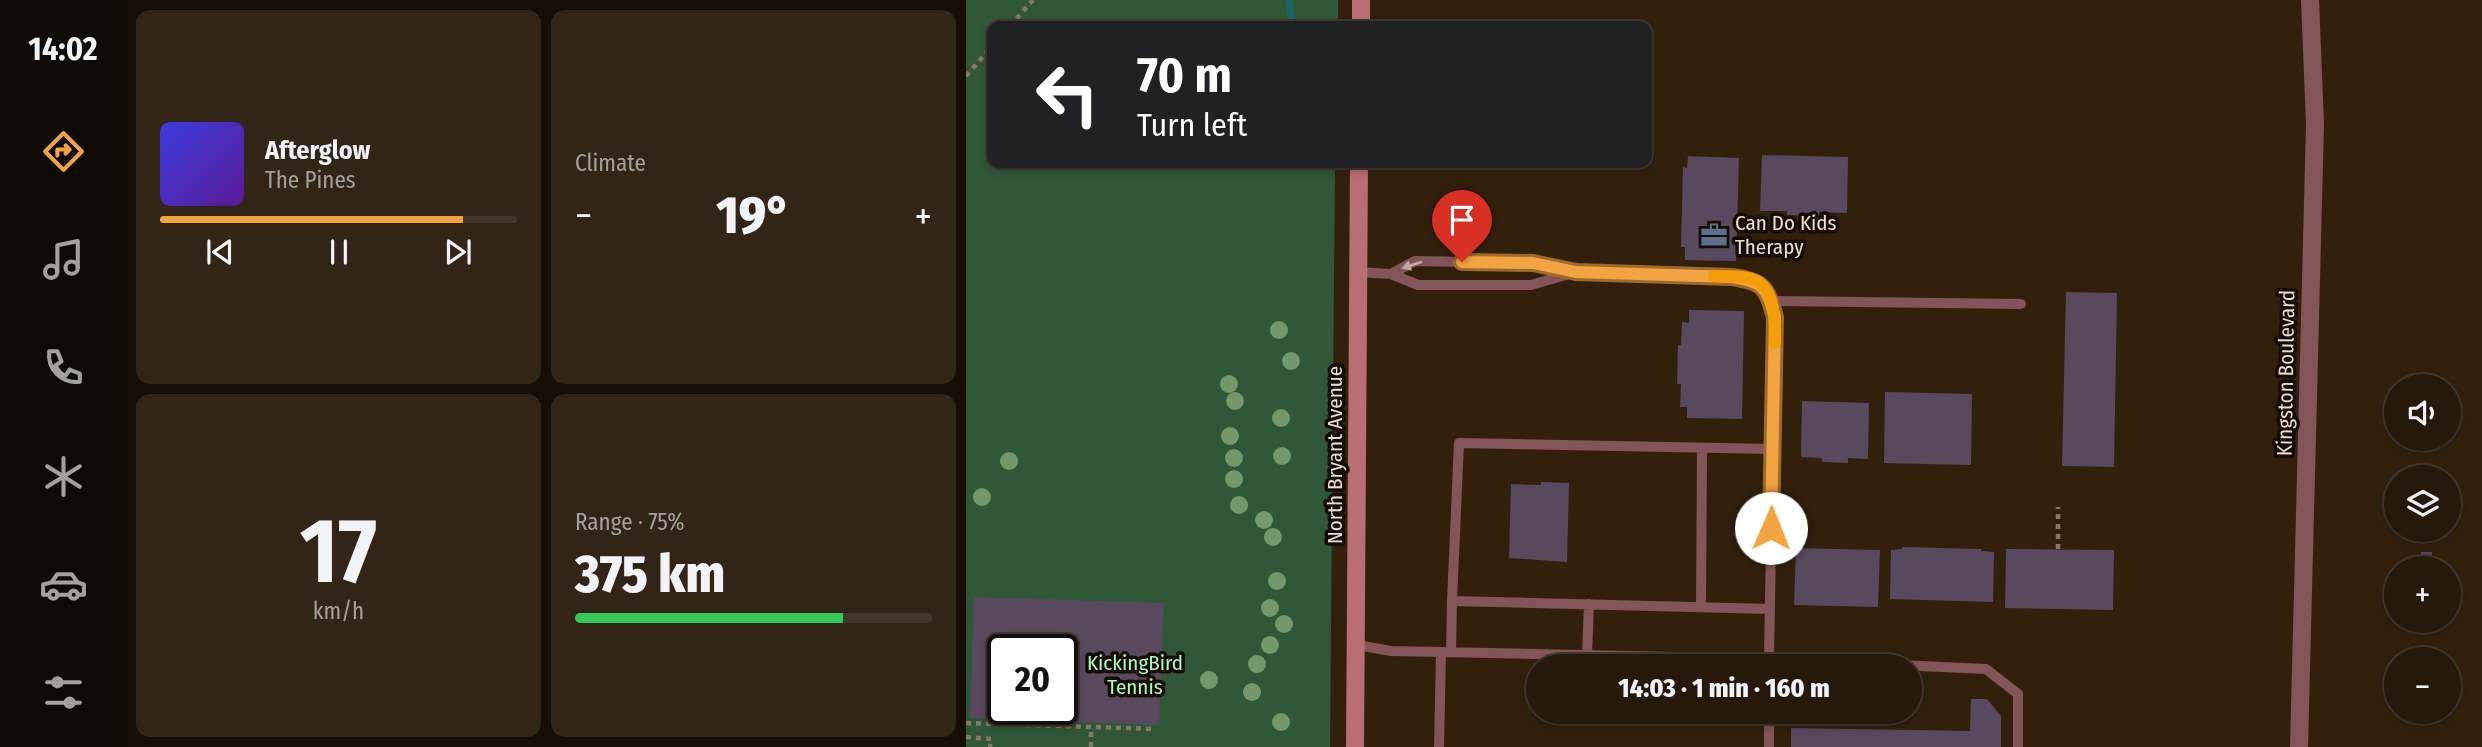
<!DOCTYPE html>
<html lang="en">
<head>
<meta charset="utf-8">
<style>
  body { margin:0; font-family:"Fira Sans Condensed",sans-serif; background:#322518; color:#f1f3f6; height:100vh; display:flex; flex-direction:column; font-size:26px; white-space:nowrap }
  * { box-sizing:border-box; margin:0 }
  p { font-size:23px; color:#a4a09c }
  .icon { flex:none; width:38px; height:38px; fill:none; stroke:currentColor; stroke-width:2; stroke-linecap:round; stroke-linejoin:round }
  .map { position:relative; flex:1; overflow:hidden }
  .panel { display:flex; flex-direction:column; gap:10px; padding:10px; background:#150d06; width:840px }
  .panel>* { flex:none }
  .top-card { position:absolute; left:21px; top:21px; width:665px; height:147px; border-radius:14px; box-shadow:0 4px 10px #0003,0 0 0 2px #42372b; background:#202124; color:#fff; overflow:hidden }
  .fabs { position:absolute; left:1418px; top:374px; display:grid; gap:14px }
  .fabs a { display:grid; place-items:center; width:77px; height:77px; border-radius:50%; background:#26180a; box-shadow:0 4px 10px #0003,0 0 0 2px #42372b; font-size:35px }
  .speed { position:absolute; left:21px; top:634px; display:flex; gap:14px; font-size:35px; font-weight:700; text-align:center }
  .speed>* { display:grid; place-content:center; width:91px; height:91px; border-radius:50%; background:#26180a; box-shadow:0 4px 10px #0003,0 0 0 2px #42372b; line-height:1 }
  .speed .limit { border:4px solid #111; border-radius:10px; background:#fff; color:#111 }
  .pin { position:absolute; display:grid; place-items:center; width:60px; height:60px; color:#fff; margin:-72px -30px; border-radius:50% 50% 50% 0; rotate:-45deg; box-shadow:0 0 7px #0007 }
  .pin .icon { rotate:45deg }
  .me { position:absolute; width:77px; margin:-38px; rotate:1deg; stroke-linejoin:round; filter:drop-shadow(0 0 5px #0008) }
  .turn { display:flex; align-items:center; gap:24px; height:147px; padding:0 35px; font-size:32px }
  .turn .icon { width:91px; height:91px; stroke-width:2.5 }
  .turn b { display:block; font-size:49px; line-height:60px }
  .big { font-size:52px; font-weight:800; line-height:1.1 }
  .panel .tile { flex:1; display:flex; flex-direction:column; justify-content:center; gap:10px; min-width:0; padding:0 24px; border-radius:14px; background:#322518 }
  .panel .dial { align-items:center; gap:0 }
  .dial b { font-size:91px; line-height:1 }
  .song { display:flex; align-items:center; gap:21px }
  .cover { width:84px; height:84px; border-radius:10px; background:linear-gradient(135deg,hsl(240 70% 55%),hsl(270 70% 35%)) }
  .played { height:7px; border-radius:4px; background:linear-gradient(90deg,#f3a442 85%,#42372b 85%) }
  .keys { display:flex; justify-content:space-around; direction:ltr }
  .heat { display:flex; justify-content:space-between; align-items:center; font-size:38px; direction:ltr }
  .charge { height:10px; border-radius:5px; background:linear-gradient(90deg,#34c759 75%,#42372b 0) }
  .panel .tiles { flex:1; display:grid; gap:10px; grid-template-columns:repeat(2,1fr) }
  .trip { position:absolute; left:560px; top:654px; width:396px; height:70px; border-radius:35px; background:#26180a; box-shadow:0 4px 10px #0003,0 0 0 2px #42372b; font-weight:800; line-height:70px; text-align:center }
  main { display:flex; flex:1; min-height:0 }
  .dock { display:flex; flex-direction:column; width:126px; justify-content:space-around; align-items:center; background:#0f0a04; color:#a4a09c }
  .dock .icon { width:49px; height:49px }
  .dock .selected { color:#f3a442 }
  .dock b { font-size:32px; color:#f1f3f6 }
  .map>svg:first-child { display:block }
  .green { fill:#305738; fill-rule:evenodd }
  .lines { fill:none; stroke-linecap:round; stroke-linejoin:round }
  .stream { stroke:#216266; stroke-width:7 }
  .building { fill:#59495f; fill-rule:evenodd }
  .path { stroke:#867767; stroke-width:4.5; stroke-dasharray:5 5; stroke-linecap:butt }
  .lane { stroke:#845558; stroke-width:10 }
  .street { stroke:#845558; stroke-width:18 }
  .secondary { stroke:#b96e74; stroke-width:18 }
  .tree { fill:#76966c }
  .oneway { fill:#c1a7a1 }
  .route-casing { stroke:#9e6b2b; stroke-width:18 }
  .route { stroke:#f3a442; stroke-width:12 }
  .slow { stroke:#f59e0b; stroke-width:12 }
  .labels { text-anchor:middle; stroke-width:7; stroke-linejoin:round; paint-order:stroke }
  .poi-label { font-size:21px; fill:#eaded2; stroke:#140c05; text-anchor:start }
  .street-label { font-size:21px; fill:#eaded2; stroke:#140c05 }
  .park-label { font-size:21px; fill:#adf7ba; stroke:#140c05 }
</style>
</head>
<body>
<main>
<nav class="dock">
<b>14:02</b>
<svg class="icon selected" aria-label="directions" viewBox="0 0 24 24"><path d="M12 3l9 9-9 9-9-9zM9 14v-3h6M13 9l2 2-2 2"/></svg>
<svg class="icon" aria-label="music" viewBox="0 0 24 24"><path d="M9 18V5l10-2v13"/><circle cx="6" cy="18" r="3"/><circle cx="16" cy="16" r="3"/></svg>
<svg class="icon" aria-label="phone" viewBox="0 0 24 24"><path d="M5 4h4l2 5-3 2q2 4 5 5l2-3 5 2v4C11 20 4 13 5 4z"/></svg>
<svg class="icon" aria-label="climate" viewBox="0 0 24 24"><path d="M12 3v18M4 7l16 10M4 17L20 7"/></svg>
<svg class="icon" aria-label="car" viewBox="0 0 24 24"><path d="M5 17H2v-5l4-1 3-4h7l3 4 3 1v5h-3M9 17h6M6 11h13"/><circle cx="7" cy="17" r="2"/><circle cx="17" cy="17" r="2"/></svg>
<svg class="icon" aria-label="filters" viewBox="0 0 24 24"><path d="M4 7h16M4 17h16"/><circle cx="9" cy="7" r="2"/><circle cx="15" cy="17" r="2"/></svg>
</nav>
<section class="panel">
<div class="tiles">
<div class="tile">
<div class="song"><i class="cover"></i><div><b>Afterglow</b><p>The Pines</p></div></div>
<div class="played"></div>
<div class="keys"><svg class="icon" aria-label="previous" viewBox="0 0 24 24"><path d="M18 5L8 12l10 7zM5 5v14"/></svg><svg class="icon" aria-label="pause" viewBox="0 0 24 24"><path d="M8 5v14M16 5v14"/></svg><svg class="icon" aria-label="next" viewBox="0 0 24 24"><path d="M6 5l10 7-10 7zM19 5v14"/></svg></div>
</div>
<div class="tile"><p>Climate</p>
<div class="heat"><a>−</a><b class="big">19°</b><a>+</a></div>
</div>
<div class="tile dial"><b>17</b><p>km/h</p></div>
<div class="tile"><p>Range · 75%</p><b class="big">375 km</b><div class="charge"></div></div>
</div>
</section>
<div class="map">
<svg width="1516" height="747" viewBox="0 0 1516 747">
  <rect width="100%" height="100%" fill="#32200d"/>
  <path class="green" d="M 0,0 L 372,0 L 372,26 L 26,26 L 26,163 L 369,163 L 364,747 L 0,747 ZM 37,649 L 96,649 L 96,709 L 37,709 Z"/>
  <g class="lines">
    <path class="stream" d="M 323,0 L 326,26"/>
  </g>
  <path class="building" d="M 796,155 L 882,157 L 881,213 L 853,212 L 853,216 L 821,215 L 821,211 L 794,211 Z
    M 722,156 L 773,158 L 770,261 L 719,260 L 719,247 L 715,247 L 717,167 L 721,168 Z
    M 1100,292 L 1151,293 L 1148,467 L 1096,466 Z
    M 723,310 L 778,311 L 776,419 L 721,418 L 721,407 L 714,407 L 715,384 L 711,384 L 712,345 L 715,345 L 716,322 L 723,323 Z
    M 919,392 L 1006,394 L 1005,465 L 918,463 Z
    M 836,401 L 903,403 L 902,459 L 882,458 L 882,463 L 856,462 L 856,458 L 835,457 Z
    M 575,482 L 603,483 L 601,562 L 543,558 L 545,484 L 575,485 Z
    M 936,547 L 1015,549 L 1015,551 L 1028,552 L 1027,602 L 924,599 L 925,550 L 936,549 Z
    M 830,548 L 914,550 L 912,607 L 828,605 Z
    M 1040,549 L 1148,550 L 1147,610 L 1039,608 Z
    M 1455,552 L 1466,552 L 1466,563 L 1455,562 Z
    M 8,597 L 198,603 L 193,725 L 4,718 ZM 37,649 L 96,649 L 96,709 L 37,709 Z
    M 1005,699 L 1021,699 L 1035,716 L 1035,747 L 825,747 L 825,728 L 1004,731 Z"/>
  <g class="lines">
    <path class="path" d="M 44,26 L 67,0
      M 0,76 L 26,46
      M 1092,549 L 1092,507
      M 0,723 L 190,729
      M 0,737 L 25,739 L 24,747
      M 125,747 L 125,727"/>
    <path class="lane" d="M 392,272 L 425,274
      M 610,272 L 565,285 L 452,285 L 425,274 L 449,261 L 567,263 L 610,272 L 766,277 C 799,282 799,287 809,317 L 803,659 L 1020,669 L 1052,694 L 1052,747
      M 804,301 L 1055,304
      M 735,607 L 736,448
      M 804,609 L 486,601 L 493,443 L 807,449
      M 391,645 L 425,651 L 803,659 L 803,667
      M 485,652 L 486,601
      M 621,655 L 623,604
      M 473,747 L 475,652
      M 803,747 L 803,712"/>
    <path class="street" d="M 1333,747 L 1349,124 L 1344,0"/>
    <path class="secondary" d="M 395,26 L 395,0
      M 389,747 L 393,163"/>
  </g>
  <g class="tree">
    <circle cx="313" cy="330" r="9"/>
    <circle cx="325" cy="361" r="9"/>
    <circle cx="263" cy="384" r="9"/>
    <circle cx="269" cy="401" r="9"/>
    <circle cx="315" cy="418" r="9"/>
    <circle cx="264" cy="436" r="9"/>
    <circle cx="316" cy="456" r="9"/>
    <circle cx="268" cy="458" r="9"/>
    <circle cx="43" cy="461" r="9"/>
    <circle cx="268" cy="479" r="9"/>
    <circle cx="16" cy="497" r="9"/>
    <circle cx="273" cy="505" r="9"/>
    <circle cx="298" cy="520" r="9"/>
    <circle cx="307" cy="537" r="9"/>
    <circle cx="311" cy="581" r="9"/>
    <circle cx="304" cy="608" r="9"/>
    <circle cx="318" cy="624" r="9"/>
    <circle cx="304" cy="645" r="9"/>
    <circle cx="291" cy="664" r="9"/>
    <circle cx="243" cy="680" r="9"/>
    <circle cx="286" cy="692" r="9"/>
    <circle cx="315" cy="722" r="9"/>
  </g>
  <defs><path id="oneway-solid" d="M-6-.8H1V-3.2L6.5 0L1 3.2V.8H-6Z" transform="scale(1.75)"/></defs>
  <use class="oneway" href="#oneway-solid" transform="translate(446 265) rotate(162)"/>
  <g class="lines">
    <defs>
      <path id="route" d="M 496,262 L 567,263 L 610,272 L 766,277 C 799,282 800,287 809,317 L 805,528"/>
    </defs>
    <use href="#route" class="route-casing"/>
    <use href="#route" class="route"/>
    <path class="slow" d="M 748,276 C 760,277 777,275 789,280 C 810,290 809,323 809,343"/>
  </g>
  <defs>
    <symbol id="office-bare" viewBox="-9 -9 18 18"><path d="M-6-3h4V-5.5h4V-3h4V5H-6ZM-1-4.5V-3h2v-1.5ZM-6 0V1H6V0Z" fill="#5c6f8a" stroke="#140c05" stroke-width="2.5" paint-order="stroke"/></symbol>
  </defs>
  <g fill-rule="evenodd">
    <use href="#office-bare" x="729" y="216" width="38" height="38"/>
  </g>
  <g class="labels">
    <g class="poi-label">
      <text x="769" y="230">Can Do Kids<tspan x="769" dy="24">Therapy</tspan></text>
    </g>
    <g class="street-label">
      <text transform="translate(1320 373) rotate(-89)" y="7">Kingston Boulevard</text>
      <text transform="translate(369 455) rotate(-90)" y="7">North Bryant Avenue</text>
    </g>
    <g class="park-label">
      <text x="169" y="670">KickingBird<tspan x="169" dy="24">Tennis</tspan></text>
    </g>
  </g>
</svg>
<div class="fabs">
<a><svg class="icon" aria-label="sound" viewBox="0 0 24 24"><path d="M4 9h4l5-4v14l-5-4H4zM17 9q2 3 0 6"/></svg></a>
<a><svg class="icon" aria-label="layers" viewBox="0 0 24 24"><path d="M12 4l9 5-9 5-9-5zM3 14l9 5 9-5"/></svg></a>
<a>+</a>
<a>−</a>
</div>
<div class="speed"><div class="limit">20</div></div>
<div class="pin" style="left:496px;top:262px;background:#d93025"><svg class="icon" aria-label="arrive" viewBox="0 0 24 24"><path d="M6 21V4h12l-3 4 3 4H6"/></svg></div>
<svg class="me" style="left:805px;top:528px" viewBox="-20 -20 40 40"><circle r="19" fill="#fff"/><path d="M0-13L10 11 0 6-10 11z" fill="#f3a442"/></svg>
<div class="trip">14:03 · 1 min · 160 m</div>
<div class="top-card">
<div class="turn"><svg class="icon" aria-label="left" viewBox="0 0 24 24"><path d="M17 20v-9H6M10 6l-5 5 5 5"/></svg><div><b>70 m</b>Turn left</div></div>
</div>
</div>
</main>
</body>
</html>
